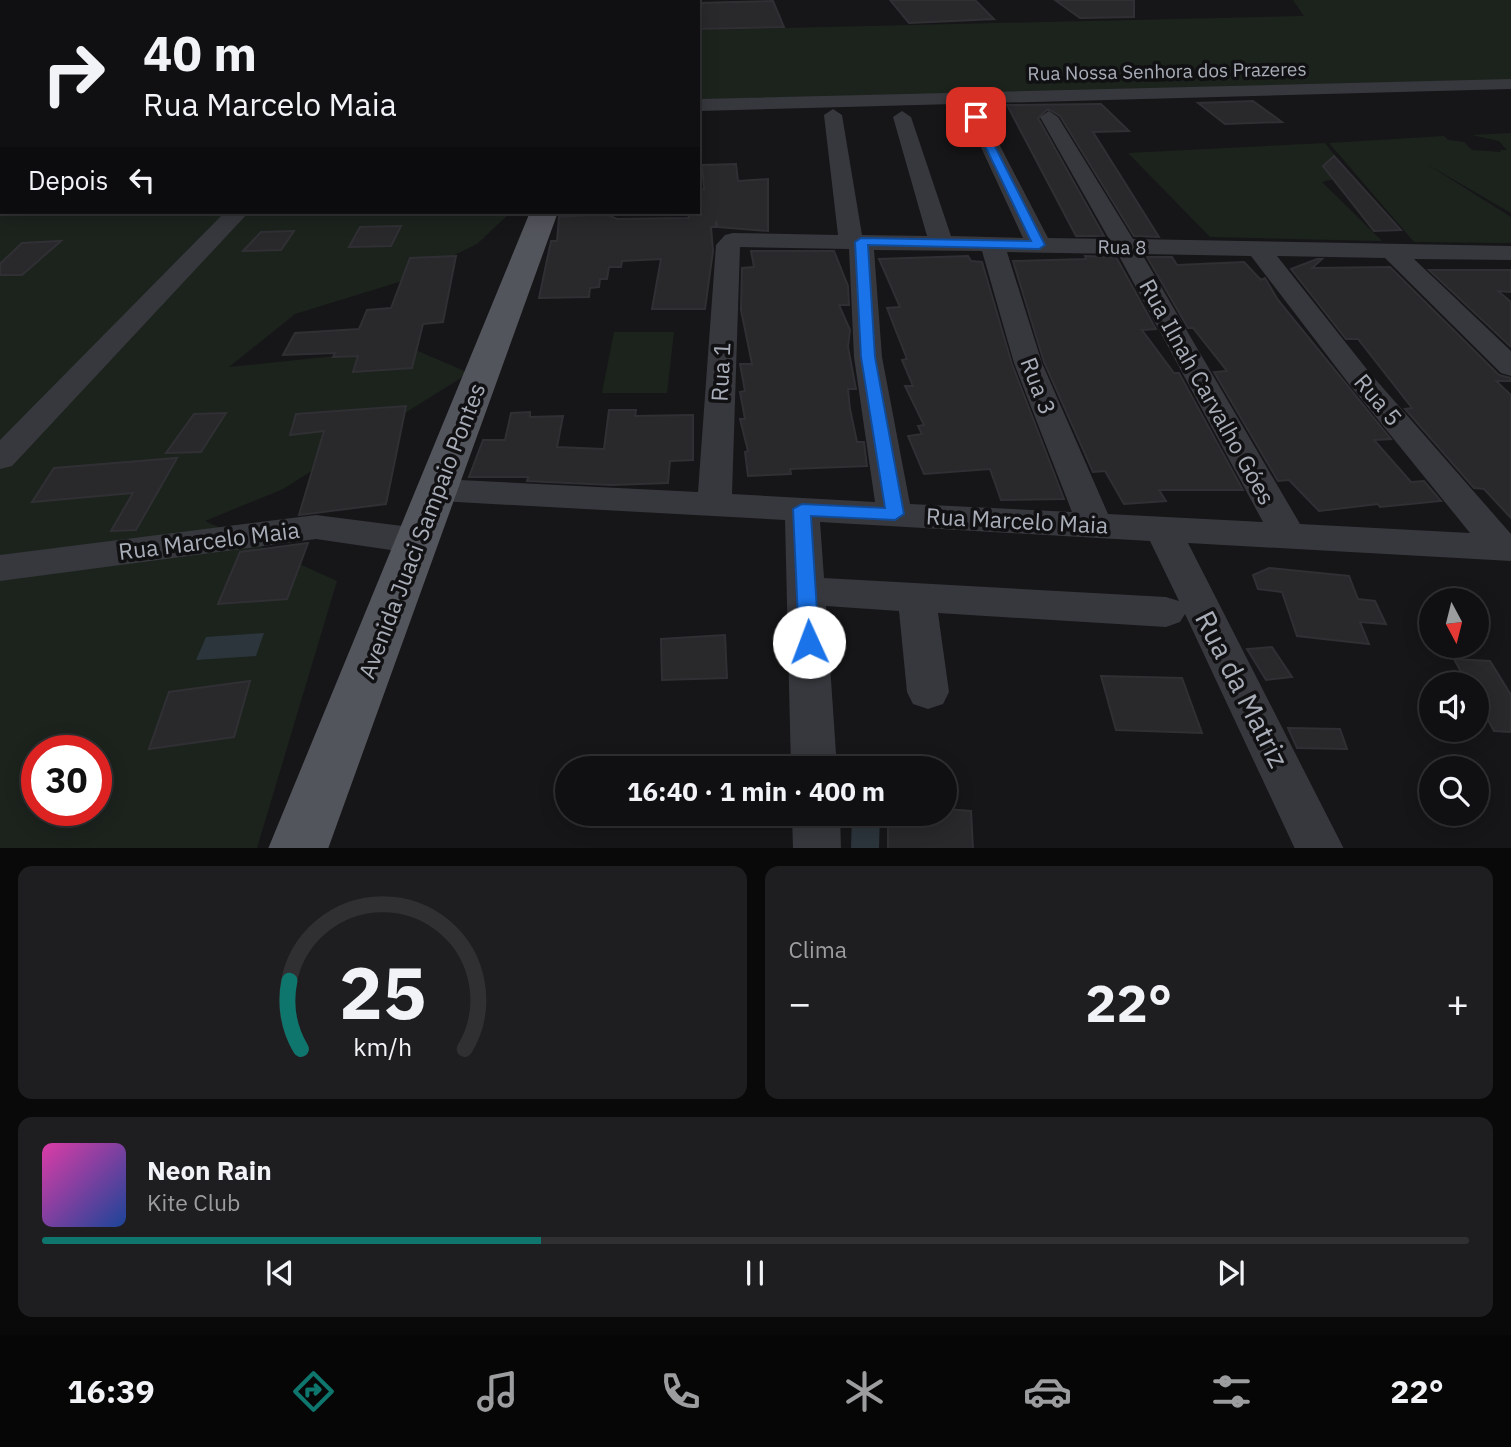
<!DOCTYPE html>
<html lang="pt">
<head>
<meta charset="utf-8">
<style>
  body { margin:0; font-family:"IBM Plex Sans",sans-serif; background:#1e1e20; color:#f1f3f6; height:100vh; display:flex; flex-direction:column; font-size:26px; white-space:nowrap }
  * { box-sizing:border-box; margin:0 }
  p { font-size:23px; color:#9c9d9f }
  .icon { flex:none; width:38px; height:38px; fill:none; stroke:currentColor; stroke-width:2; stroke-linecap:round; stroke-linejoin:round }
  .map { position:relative; height:848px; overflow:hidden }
  .panel { display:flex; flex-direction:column; gap:18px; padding:18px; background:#09090a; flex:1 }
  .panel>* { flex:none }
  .hud { position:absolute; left:0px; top:0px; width:700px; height:214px; box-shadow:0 4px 18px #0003,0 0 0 2px #303032; background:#101012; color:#f1f3f6; overflow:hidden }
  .needle { width:46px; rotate:173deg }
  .fabs { position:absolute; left:1419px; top:588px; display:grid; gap:14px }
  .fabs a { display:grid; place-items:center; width:70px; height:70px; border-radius:50%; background:#101012; box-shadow:0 4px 18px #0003,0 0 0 2px #303032; font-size:35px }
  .speed { position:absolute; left:21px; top:735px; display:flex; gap:14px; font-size:35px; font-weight:700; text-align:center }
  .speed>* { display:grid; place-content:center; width:91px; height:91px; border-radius:50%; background:#101012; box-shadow:0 4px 18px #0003,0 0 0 2px #303032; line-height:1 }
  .speed .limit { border:10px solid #d22; background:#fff; color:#111 }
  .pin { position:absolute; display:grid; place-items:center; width:60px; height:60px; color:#fff; margin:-30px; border-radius:14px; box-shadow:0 4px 10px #0006 }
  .me { position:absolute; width:77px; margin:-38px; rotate:358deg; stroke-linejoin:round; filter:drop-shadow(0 0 5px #0008) }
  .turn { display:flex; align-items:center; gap:24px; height:147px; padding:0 28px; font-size:32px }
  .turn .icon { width:91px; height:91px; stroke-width:2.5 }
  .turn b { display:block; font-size:49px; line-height:60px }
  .then { display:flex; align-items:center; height:66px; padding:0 28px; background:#0003; gap:14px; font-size:26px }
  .big { font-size:52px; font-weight:700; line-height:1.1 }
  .panel .card { flex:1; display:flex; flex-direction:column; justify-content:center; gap:10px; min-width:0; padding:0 24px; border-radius:14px; background:#1e1e20 }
  .panel .dial { align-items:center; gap:0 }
  .dial svg { height:182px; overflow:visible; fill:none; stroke:#303032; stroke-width:7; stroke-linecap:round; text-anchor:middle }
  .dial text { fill:#f1f3f6; stroke:none }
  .song { display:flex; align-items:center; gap:21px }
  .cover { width:84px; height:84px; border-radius:10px; background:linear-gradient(135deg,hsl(320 70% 55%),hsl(220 70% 35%)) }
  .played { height:7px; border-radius:4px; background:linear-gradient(90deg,#0f766e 35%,#303032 35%) }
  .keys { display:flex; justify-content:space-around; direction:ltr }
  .heat { display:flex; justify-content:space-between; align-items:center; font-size:38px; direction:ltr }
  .panel .tiles { flex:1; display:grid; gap:18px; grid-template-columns:1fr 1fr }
  .card:last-child { grid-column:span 2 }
  .trip { position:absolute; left:555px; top:756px; width:402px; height:70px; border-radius:35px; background:#101012; box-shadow:0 4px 18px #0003,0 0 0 2px #303032; font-weight:700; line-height:70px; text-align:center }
  .dock { display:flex; height:112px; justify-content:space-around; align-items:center; background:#060607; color:#9c9d9f }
  .dock .icon { width:49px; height:49px }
  .dock .on { color:#0f766e }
  .dock b { font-size:32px; color:#f1f3f6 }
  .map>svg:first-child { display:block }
  .green { fill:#1c231d; fill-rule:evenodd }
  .water { fill:#2c353c }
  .building { fill:#29292c; stroke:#303034; stroke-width:2 }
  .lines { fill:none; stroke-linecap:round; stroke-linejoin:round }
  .minor { fill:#37383d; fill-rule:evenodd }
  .major { fill:#53555c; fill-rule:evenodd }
  .route { fill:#1a73e8; stroke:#114b97; stroke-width:2 }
  .labels { text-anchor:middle; stroke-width:7; stroke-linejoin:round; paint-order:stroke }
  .far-street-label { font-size:19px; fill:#a8adb8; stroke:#111113 }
  .street-label { font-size:23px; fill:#a8adb8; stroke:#111113 }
  .near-street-label { font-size:28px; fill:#a8adb8; stroke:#111113 }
</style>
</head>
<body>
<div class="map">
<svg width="1511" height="849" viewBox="0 0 1511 849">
  <rect width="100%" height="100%" fill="#161618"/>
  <path class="green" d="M 1293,0 L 1511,0 L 1511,83 L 698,104 L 698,30 L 1304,16 Z
    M 0,11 L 2,212 L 511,212 L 477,244 L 399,282 L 295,314 L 229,367 L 411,348 L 469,373 L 283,489 L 205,521 L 337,581 L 257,848 L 0,848 ZM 37,751 L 96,751 L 96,810 L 37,810 Z
    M 1511,133 L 1511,213 L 1425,163 L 1511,217 L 1511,243 L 1414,242 L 1329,143 L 1444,136 L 1448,140 L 1464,142 L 1472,150 L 1501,152 L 1500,150 L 1507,150 L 1499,141 L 1472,135 Z
    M 1325,143 L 1350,175 L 1322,182 L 1382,241 L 1210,237 L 1128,153 Z
    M 614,332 L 674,332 L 667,393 L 602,393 Z"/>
  <path class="water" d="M 264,633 L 256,656 L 196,660 L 206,637 Z
    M 852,814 L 880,814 L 879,848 L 851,848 Z"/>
  <path class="building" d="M 890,0 L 975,0 L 994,19 L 909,23 Z
    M 1055,0 L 1134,0 L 1134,17 L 1080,18 Z
    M 773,1 L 784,27 L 698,29 L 698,3 Z
    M 1253,101 L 1282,122 L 1225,124 L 1198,103 Z
    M 1101,104 L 1129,131 L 1093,132 L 1159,237 L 1134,236 L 1060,116 L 1048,109 L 1038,118 L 1104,236 L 1076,236 L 1007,105 Z
    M 1334,156 L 1401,230 L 1374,231 L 1323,166 Z
    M 736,164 L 738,181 L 768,179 L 768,231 L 718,227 L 716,221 L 716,227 L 711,227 L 713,251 L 705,309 L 652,309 L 661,259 L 622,261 L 621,267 L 609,267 L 607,279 L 600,279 L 599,287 L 590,288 L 589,297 L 539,298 L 551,241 L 557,241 L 559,217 L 606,214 L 617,219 L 689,218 L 688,212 L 698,212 L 698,190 L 704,189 L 702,165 Z
    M 401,226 L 391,246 L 349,247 L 360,227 Z
    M 294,231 L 281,250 L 243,251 L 261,232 Z
    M 61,241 L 22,275 L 0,275 L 0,264 L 22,243 Z
    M 751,251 L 834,251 L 848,286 L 849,305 L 839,305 L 850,330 L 848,347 L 856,389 L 848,389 L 850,409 L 857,442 L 864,442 L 867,466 L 790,469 L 791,474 L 748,476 L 745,452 L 748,451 L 740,419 L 745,419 L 740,392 L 745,391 L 740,364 L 752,364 L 741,310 L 742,268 L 754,267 Z
    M 456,256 L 443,322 L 423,324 L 412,368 L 353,372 L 358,356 L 333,357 L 335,353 L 283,355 L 295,333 L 359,329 L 367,310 L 391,308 L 410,258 Z
    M 968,256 L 971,261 L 982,262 L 1012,364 L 1064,499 L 1001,500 L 990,469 L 924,474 L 908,436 L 922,434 L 918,426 L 924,425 L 905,386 L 913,386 L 902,360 L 907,359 L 887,308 L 900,307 L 879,259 Z
    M 1085,256 L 1116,257 L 1156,329 L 1142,330 L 1174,373 L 1179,373 L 1243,490 L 1159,490 L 1166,501 L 1124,504 L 1105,471 L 1093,472 L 1044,362 L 1013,261 L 1086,259 Z
    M 1147,257 L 1172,257 L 1177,265 L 1244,262 L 1261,280 L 1265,278 L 1278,300 L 1391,439 L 1374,440 L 1411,482 L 1424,481 L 1441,501 L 1380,507 L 1378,504 L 1319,511 L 1289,480 L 1278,481 L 1214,372 L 1227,371 L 1193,328 L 1188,328 Z
    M 1317,259 L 1322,259 L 1312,268 L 1390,267 L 1499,375 L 1511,378 L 1511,381 L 1496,381 L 1511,395 L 1511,518 L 1484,489 L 1474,488 L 1405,409 L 1412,408 L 1358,339 L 1346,339 L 1291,269 Z
    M 1429,270 L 1511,270 L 1511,292 L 1498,291 L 1511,302 L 1511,347 Z
    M 406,406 L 386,504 L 299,515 L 324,431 L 290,435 L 296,414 Z
    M 609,410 L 636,410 L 635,416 L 693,415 L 693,460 L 670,461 L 668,483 L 611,485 L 527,481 L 528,477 L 469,477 L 483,440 L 505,440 L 511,413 L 530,412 L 530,417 L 563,416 L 557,447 L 604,449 Z
    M 226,413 L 201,452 L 166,453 L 194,414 Z
    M 177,458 L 136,530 L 111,531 L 133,493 L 32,502 L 54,468 Z
    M 308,543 L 287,599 L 218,604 L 240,552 Z
    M 1269,568 L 1349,576 L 1358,599 L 1375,601 L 1386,624 L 1360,622 L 1369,644 L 1297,636 L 1282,592 L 1258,589 L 1253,575 Z
    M 725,635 L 727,678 L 662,680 L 661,639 Z
    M 1272,647 L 1292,677 L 1266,680 L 1247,649 Z
    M 1454,659 L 1490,661 L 1511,695 L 1511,732 L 1494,731 L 1477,700 L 1477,684 L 1468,684 Z
    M 1101,676 L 1182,678 L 1202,733 L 1116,730 Z
    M 250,681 L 234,737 L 149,749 L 169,692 Z
    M 1288,728 L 1340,729 L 1347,749 L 1297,748 Z
    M 945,809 L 971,811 L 973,849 L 888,849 L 888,814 L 945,814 Z"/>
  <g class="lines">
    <path class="minor" d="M 3,0 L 20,0 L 2,2 Z
      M 278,0 L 293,0 L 277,2 Z
      M 425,0 L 439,0 L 424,2 Z
      M 575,0 L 627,0 L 574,2 Z
      M 0,21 L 2,21 L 2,31 L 0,31 Z
      M 1511,79 L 1511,89 L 698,111 L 698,99 Z
      M 833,109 L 842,115 L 862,235 L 927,236 L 893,117 L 902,111 L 911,117 L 951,236 L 1023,238 L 967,117 L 976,111 L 985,117 L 1048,238 L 1109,239 L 1040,117 L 1049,111 L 1058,117 L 1133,239 L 1511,246 L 1511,260 L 1414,259 L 1511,351 L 1511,376 L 1501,373 L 1385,258 L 1277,256 L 1369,372 L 1511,534 L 1511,561 L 1188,543 L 1344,849 L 1295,849 L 1185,614 L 1180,622 L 1166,627 L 938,613 L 949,692 L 943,704 L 928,709 L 913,704 L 907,692 L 899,611 L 826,606 L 837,768 L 791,768 L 785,520 L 439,501 L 427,498 L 422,490 L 427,482 L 439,479 L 698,492 L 716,245 L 725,235 L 733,233 L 838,235 L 824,115 ZM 740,247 L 849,249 L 854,357 L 875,502 L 732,494 ZM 874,250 L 982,251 L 1014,363 L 1072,512 L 910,504 L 882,357 ZM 1007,252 L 1118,254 L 1263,522 L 1108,514 L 1042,363 ZM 1142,254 L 1251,256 L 1349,384 L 1470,533 L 1300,524 ZM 820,522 L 1150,541 L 1179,601 L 1166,597 L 824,578 Z
      M 225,212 L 249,212 L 12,466 L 0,469 L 0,440 Z
      M 316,515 L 418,528 L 431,532 L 436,541 L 431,550 L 418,554 L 316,539 L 0,581 L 0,555 Z
      M 792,814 L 840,814 L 841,849 L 793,849 Z"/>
    <path class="major" d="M 614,0 L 632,0 L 613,2 Z
      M 530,212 L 558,212 L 328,849 L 268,849 Z"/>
  </g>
  <path class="route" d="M 976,114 L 980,117 L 1045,245 L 1039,249 L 868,245 L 875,357 L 904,514 L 895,520 L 811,516 L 819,642 L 816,647 L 802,647 L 799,642 L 793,509 L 802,504 L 885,508 L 861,357 L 855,242 L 861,238 L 1031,241 L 971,117 Z"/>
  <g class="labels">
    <g class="far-street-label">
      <text transform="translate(1167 71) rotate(-1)" y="7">Rua Nossa Senhora dos Prazeres</text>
      <text transform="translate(1122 247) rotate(1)" y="7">Rua 8</text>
    </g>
    <g class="street-label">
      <text transform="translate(721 372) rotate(-87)" y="8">Rua 1</text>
      <text transform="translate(1038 386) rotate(69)" y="8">Rua 3</text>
      <text transform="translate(1207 392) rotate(61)" y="8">Rua Ilnah Carvalho Góes</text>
      <text transform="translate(1378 400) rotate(50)" y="8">Rua 5</text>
      <text transform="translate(1017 521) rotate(3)" y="8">Rua Marcelo Maia</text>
      <text transform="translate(422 531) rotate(-69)" y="8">Avenida Juaci Sampaio Pontes</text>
      <text transform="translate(209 541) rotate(-7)" y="8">Rua Marcelo Maia</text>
    </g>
    <g class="near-street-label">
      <text transform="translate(1242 689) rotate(63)" y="10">Rua da Matriz</text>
    </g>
  </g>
</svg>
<div class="fabs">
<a><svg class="needle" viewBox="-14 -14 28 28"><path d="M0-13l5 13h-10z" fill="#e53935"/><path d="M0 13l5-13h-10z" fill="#9c9d9f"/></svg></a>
<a><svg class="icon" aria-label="sound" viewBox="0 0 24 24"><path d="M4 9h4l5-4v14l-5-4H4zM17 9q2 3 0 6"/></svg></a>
<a><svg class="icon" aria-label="search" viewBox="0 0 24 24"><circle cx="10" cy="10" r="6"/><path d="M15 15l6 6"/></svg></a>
</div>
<div class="speed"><div class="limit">30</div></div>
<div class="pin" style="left:976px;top:117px;background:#d93025"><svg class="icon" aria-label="arrive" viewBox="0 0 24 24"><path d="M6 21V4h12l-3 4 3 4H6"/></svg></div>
<svg class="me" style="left:809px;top:642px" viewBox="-20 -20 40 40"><circle r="19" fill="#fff"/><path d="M0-13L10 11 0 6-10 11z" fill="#1a73e8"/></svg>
<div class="trip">16:40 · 1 min · 400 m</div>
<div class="hud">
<div class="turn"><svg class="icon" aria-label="right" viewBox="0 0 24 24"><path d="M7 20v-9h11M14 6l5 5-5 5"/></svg><div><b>40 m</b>Rua Marcelo Maia</div></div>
<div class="then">Depois<svg class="icon" aria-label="left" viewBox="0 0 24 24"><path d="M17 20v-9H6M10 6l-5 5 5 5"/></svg></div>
</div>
</div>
<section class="panel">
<div class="tiles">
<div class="card dial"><svg viewBox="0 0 100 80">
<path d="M14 69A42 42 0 1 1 86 69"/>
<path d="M14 69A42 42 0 0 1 9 39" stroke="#0f766e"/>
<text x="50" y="56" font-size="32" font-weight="700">25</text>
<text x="50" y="72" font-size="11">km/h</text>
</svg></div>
<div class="card"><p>Clima</p>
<div class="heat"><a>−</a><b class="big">22°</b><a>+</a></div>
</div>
<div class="card">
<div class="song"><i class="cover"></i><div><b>Neon Rain</b><p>Kite Club</p></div></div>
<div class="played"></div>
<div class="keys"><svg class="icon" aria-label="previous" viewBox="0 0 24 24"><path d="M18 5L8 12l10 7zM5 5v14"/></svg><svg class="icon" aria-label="pause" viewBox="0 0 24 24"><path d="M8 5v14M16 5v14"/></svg><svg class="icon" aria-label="next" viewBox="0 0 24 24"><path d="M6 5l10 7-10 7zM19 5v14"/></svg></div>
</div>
</div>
</section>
<nav class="dock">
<b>16:39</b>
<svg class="icon on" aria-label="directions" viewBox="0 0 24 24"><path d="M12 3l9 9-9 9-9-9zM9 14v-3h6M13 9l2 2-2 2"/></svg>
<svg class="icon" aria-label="music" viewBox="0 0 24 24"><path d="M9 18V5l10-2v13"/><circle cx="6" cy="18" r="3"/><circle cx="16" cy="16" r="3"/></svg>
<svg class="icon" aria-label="phone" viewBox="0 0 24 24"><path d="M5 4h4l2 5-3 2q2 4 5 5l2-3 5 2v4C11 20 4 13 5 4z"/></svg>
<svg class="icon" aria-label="climate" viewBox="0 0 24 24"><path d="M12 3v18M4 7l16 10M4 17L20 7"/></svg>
<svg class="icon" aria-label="car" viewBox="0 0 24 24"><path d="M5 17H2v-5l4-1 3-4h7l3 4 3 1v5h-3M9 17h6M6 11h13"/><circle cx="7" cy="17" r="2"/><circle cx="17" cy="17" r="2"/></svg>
<svg class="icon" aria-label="filters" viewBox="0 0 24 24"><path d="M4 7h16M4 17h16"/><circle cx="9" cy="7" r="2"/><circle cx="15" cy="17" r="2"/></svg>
<b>22°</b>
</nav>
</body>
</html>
